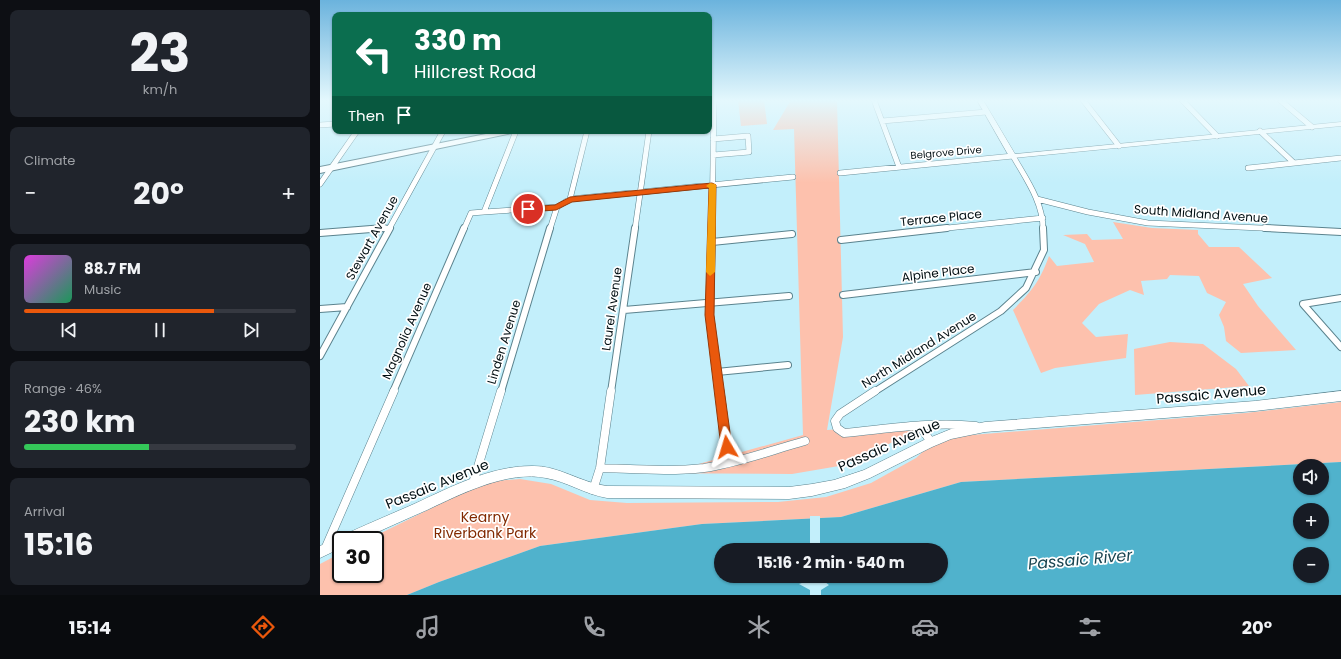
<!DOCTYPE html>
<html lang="en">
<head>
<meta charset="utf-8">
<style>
  body { margin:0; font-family:Poppins,sans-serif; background:#20242c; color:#f1f3f6; height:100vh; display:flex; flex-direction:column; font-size:15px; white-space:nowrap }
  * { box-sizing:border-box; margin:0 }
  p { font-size:13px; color:#9ea1a6 }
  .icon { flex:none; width:22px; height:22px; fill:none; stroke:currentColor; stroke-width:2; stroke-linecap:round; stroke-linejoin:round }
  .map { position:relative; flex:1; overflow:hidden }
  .details { display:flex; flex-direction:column; gap:10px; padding:10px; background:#0d0f14; width:320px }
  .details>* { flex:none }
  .guide { position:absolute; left:12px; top:12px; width:380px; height:122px; border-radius:8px; box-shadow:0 1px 3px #0004; background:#0b6e4f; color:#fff; overflow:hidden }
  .buttons { position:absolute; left:973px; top:459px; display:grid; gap:8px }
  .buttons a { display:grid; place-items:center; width:36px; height:36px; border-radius:50%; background:#171b24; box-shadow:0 1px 3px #0004; font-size:20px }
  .speed { position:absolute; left:12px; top:531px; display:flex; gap:8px; font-size:20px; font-weight:700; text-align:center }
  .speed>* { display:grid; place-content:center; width:52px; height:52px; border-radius:50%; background:#171b24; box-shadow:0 1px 3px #0004; line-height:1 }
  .speed .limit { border:2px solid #111; border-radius:6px; background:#fff; color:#111 }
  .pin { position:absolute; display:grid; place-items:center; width:34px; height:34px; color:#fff; margin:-17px; border:2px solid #fff; border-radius:50%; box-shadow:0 1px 4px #0007 }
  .me { position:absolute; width:44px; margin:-22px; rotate:353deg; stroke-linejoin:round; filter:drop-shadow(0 0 3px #0008) }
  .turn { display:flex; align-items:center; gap:14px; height:84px; padding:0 16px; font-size:18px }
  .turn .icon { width:52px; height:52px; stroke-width:2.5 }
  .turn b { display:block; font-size:28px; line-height:34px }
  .then { display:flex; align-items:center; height:38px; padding:0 16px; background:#0003; gap:8px; font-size:15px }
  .big { font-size:30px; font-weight:700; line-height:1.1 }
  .details .tile { flex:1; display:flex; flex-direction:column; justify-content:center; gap:6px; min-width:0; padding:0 14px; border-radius:8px; background:#20242c }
  .details .dial { align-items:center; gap:0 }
  .dial b { font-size:52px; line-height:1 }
  .song { display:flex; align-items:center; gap:12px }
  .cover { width:48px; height:48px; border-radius:6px; background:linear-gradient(135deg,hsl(300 70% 55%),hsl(150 70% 35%)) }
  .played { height:4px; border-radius:2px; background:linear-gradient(90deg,#ea580c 70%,#363941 70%) }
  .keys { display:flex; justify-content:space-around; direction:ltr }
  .heat { display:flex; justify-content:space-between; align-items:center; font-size:22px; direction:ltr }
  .charge { height:6px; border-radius:3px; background:linear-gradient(90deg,#34c759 46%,#363941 0) }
  .trip { position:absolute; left:394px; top:543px; width:234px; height:40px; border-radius:20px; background:#171b24; box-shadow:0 1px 3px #0004; font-weight:700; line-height:40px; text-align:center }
  .tab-bar { display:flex; height:64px; justify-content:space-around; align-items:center; background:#090b0e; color:#9ea1a6 }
  .tab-bar .icon { width:28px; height:28px }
  .tab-bar .current { color:#ea580c }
  .tab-bar b { font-size:18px; color:#f1f3f6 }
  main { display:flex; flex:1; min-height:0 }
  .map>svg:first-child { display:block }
  .green { fill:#fdc1ad }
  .water { fill:#50b2cc; fill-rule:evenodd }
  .pier { fill:#c3effb }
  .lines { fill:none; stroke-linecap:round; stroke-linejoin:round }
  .street-far2-casing { stroke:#5b838e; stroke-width:6 }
  .street-far1-casing { stroke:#5b838e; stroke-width:8 }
  .street-casing { stroke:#5b838e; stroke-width:9 }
  .secondary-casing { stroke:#5b838e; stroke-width:1 }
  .primary-casing { stroke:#5b838e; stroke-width:2 }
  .street-far2 { stroke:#fff; stroke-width:5 }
  .street-far1 { stroke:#fff; stroke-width:6 }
  .street { stroke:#fff; stroke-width:8 }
  .secondary { fill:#fff; fill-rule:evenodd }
  .primary { fill:#fff; fill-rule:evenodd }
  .route { fill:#ea580c; stroke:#983908 }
  .slow { fill:#f59e0b }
  .labels { text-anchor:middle; stroke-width:3.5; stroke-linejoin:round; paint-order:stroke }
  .far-street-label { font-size:10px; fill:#010e12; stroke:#fff }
  .street-label { font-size:12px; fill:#010e12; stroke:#fff }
  .near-street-label { font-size:14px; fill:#010e12; stroke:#fff }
  .near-park-label { font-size:14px; fill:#812901; stroke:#fff }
  .near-water-label { font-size:16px; font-style:italic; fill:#1a4551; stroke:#fff }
</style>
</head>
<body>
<main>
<section class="details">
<div class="tile dial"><b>23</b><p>km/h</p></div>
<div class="tile"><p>Climate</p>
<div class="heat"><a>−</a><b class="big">20°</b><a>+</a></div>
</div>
<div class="tile">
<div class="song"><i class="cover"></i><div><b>88.7 FM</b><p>Music</p></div></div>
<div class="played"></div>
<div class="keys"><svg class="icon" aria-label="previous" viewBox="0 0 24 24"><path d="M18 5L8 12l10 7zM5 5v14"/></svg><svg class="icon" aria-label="pause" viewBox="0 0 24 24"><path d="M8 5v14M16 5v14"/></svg><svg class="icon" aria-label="next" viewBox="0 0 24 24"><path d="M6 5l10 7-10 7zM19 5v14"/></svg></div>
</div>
<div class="tile"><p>Range · 46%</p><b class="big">230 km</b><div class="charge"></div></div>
<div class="tile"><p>Arrival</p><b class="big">15:16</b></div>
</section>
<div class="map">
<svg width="1021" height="595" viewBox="0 0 1021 595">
  <rect width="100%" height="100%" fill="#c3effb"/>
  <path class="green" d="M 418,100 L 444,100 L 447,124 L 421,126 Z
    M 471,100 L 517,100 L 523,337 L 507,430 L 618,422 L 519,466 L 472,474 L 301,473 L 282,468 L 283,464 L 368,467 L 483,435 L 474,129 L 453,130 Z
    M 793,222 L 832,228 L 878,230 L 878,234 L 889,247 L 919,247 L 952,278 L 923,284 L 938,306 L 976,350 L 921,353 L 906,341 L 904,327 L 899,315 L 906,302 L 887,293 L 879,276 L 850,275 L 847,279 L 821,281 L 824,295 L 810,290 L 779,304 L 762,323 L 776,337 L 808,334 L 806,358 L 735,368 L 721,373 L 693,310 C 712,291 720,281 729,256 L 737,266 L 774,262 L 765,244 L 743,235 L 767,234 L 772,240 L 803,239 Z
    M 850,342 L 883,344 L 916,369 L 929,386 L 815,395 L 814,349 Z
    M 1021,402 L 1021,462 L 641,482 L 521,517 L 382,524 L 220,546 L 119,582 L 87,595 L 0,595 L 0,564 L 21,553 L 21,574 L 55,574 L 55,540 L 47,540 L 146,491 L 174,481 L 200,479 L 231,484 L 270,500 L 307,503 L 458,502 L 506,497 L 551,483 L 596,458 L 608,447 L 626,437 L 925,413 Z"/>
  <path class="water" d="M 1021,462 L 1021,595 L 87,595 L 119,582 L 220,546 L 382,524 L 521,517 L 641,482 ZM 980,466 L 1002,466 L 1002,488 L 980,488 ZM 980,510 L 1002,510 L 1002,532 L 980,532 ZM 401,550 L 621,550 L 621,576 L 401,576 ZM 980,554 L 1002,554 L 1002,576 L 980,576 Z"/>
  <path class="pier" d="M 490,516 L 500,516 L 500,550 L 490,550 Z
    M 490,576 L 501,576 L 501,579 L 509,585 L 501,590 L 501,595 L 490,595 L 490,590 L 479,584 L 490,580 Z"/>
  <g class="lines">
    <defs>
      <path id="street-far2" d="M 554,100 L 579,167
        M 763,100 L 799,146
        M 862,100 L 897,136
        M 960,100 L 992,127
        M 562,121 L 666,112
        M 0,125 L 15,124
        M 940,131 L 974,163
        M 393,139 L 428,136 L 429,152 L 393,155
        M 928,168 L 1021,158
        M 520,173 L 693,156 C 706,179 723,202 723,229
        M 0,184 L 37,131
        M 250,199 L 267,131
        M 717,199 L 768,212 L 828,223 L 966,229
        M 164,212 L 237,207 L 250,199 L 473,177
        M 50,229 L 70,228
        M 69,229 L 123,131
        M 144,229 L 151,213 L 164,212 L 196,131
        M 230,229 L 237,207
        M 315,229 L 329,131
        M 392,229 L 394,100
        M 618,229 L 723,218"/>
      <path id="street-far1" d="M 392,228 L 390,315 L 400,392
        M 945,228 L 1021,232
        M 0,233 L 64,228
        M 521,240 L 627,228
        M 392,242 L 472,234
        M 523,295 L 716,272
        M 1021,298 L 983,304 L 1021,347
        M 0,309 L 27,307
        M 304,310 L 469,296
        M 0,356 L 70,228
        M 397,372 L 468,365
        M 73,392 L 144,228
        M 181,392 L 230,228
        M 291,392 L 315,228
        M 554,392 L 681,311 L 706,288 L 724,250 L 723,228"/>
      <path id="street" d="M 400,391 L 409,462
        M 555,391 L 520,414 L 515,421 L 517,428 L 524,433 C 568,429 612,421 656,426
        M 596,427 L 602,429 L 611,442
        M 280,468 C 315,469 350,472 384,468 C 418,463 452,450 485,441
        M 153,483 L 181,391
        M 273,490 L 280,468 L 291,391
        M 5,549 L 74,391"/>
      <path id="secondary" d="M 657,100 L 663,100 L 695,154 L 1021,122 L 1021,126 L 693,158 L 689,156 Z
        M 1021,391 L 1021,401 L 935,411 L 665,432 L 631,439 L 612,447 L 550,478 L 525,488 L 492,496 L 469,499 L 287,498 C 264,494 248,482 226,478 C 188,470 141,494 107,510 C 84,520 62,530 40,540 L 21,540 L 21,548 L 0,558 L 0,546 C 31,531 62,518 94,504 C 131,487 170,466 212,466 C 238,465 261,483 287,486 L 469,487 L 492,484 L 514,480 L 544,470 L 604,440 L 631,429 L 665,422 L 935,401 Z"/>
      <path id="primary" d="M 181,131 L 196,131 L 192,133 L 0,173 L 0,167 Z"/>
    </defs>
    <use href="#street-far2" class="street-far2-casing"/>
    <use href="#street-far1" class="street-far1-casing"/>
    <use href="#street" class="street-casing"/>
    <use href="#secondary" class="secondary-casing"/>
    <use href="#primary" class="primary-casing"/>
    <use href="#street-far2" class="street-far2"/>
    <use href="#street-far1" class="street-far1"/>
    <use href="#street" class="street"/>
    <use href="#secondary" class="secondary"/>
    <use href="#primary" class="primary"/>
  </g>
  <linearGradient id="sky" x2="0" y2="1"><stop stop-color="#6bb3dd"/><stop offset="0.55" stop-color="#e4f8fd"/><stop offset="1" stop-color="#e4f8fd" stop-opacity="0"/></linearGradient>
  <rect width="1021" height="183" fill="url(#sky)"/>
  <path class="route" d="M 392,183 L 396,185 L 394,315 L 412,447 L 411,450 L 407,452 L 403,450 L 401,447 L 385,315 L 389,188 L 252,202 L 236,210 L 208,212 L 204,209 L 208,207 L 235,205 L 250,197 Z"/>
  <path class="slow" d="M 390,183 L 395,184 L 396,185 L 395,272 L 390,276 L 386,272 L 389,188 L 386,186 Z"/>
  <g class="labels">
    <g class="far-street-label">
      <text transform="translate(626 152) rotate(-5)" y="4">Belgrove Drive</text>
    </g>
    <g class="street-label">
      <text transform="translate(881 214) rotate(4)" y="4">South Midland Avenue</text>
      <text transform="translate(621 218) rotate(-6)" y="4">Terrace Place</text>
      <text transform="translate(52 238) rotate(-61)" y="4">Stewart Avenue</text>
      <text transform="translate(618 273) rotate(-7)" y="4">Alpine Place</text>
      <text transform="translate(292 309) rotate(-82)" y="4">Laurel Avenue</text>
      <text transform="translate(87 331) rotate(-66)" y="4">Magnolia Avenue</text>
      <text transform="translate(184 342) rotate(-73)" y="4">Linden Avenue</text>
      <text transform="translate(599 350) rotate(-32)" y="4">North Midland Avenue</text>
    </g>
    <g class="near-street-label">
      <text transform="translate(891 394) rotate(-5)" y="5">Passaic Avenue</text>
      <text transform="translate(569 445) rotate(-24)" y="5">Passaic Avenue</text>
      <text transform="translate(117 484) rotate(-22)" y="5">Passaic Avenue</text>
    </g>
    <g class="near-park-label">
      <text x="165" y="522">Kearny<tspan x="165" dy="16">Riverbank Park</tspan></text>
    </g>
    <g class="near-water-label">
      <text transform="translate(760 559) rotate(-5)" y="6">Passaic River</text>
    </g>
  </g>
</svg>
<div class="buttons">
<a><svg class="icon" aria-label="sound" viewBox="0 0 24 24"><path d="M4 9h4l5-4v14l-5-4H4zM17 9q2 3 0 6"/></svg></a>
<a>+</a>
<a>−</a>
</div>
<div class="speed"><div class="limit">30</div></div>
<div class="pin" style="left:208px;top:209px;background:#d93025"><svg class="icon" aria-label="arrive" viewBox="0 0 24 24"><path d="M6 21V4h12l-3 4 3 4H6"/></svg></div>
<svg class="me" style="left:407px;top:447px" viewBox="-20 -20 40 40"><path d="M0-17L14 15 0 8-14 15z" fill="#ea580c" stroke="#fff" stroke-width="4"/></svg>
<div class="trip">15:16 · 2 min · 540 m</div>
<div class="guide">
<div class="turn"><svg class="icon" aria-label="left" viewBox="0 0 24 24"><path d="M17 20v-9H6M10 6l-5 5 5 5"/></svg><div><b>330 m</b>Hillcrest Road</div></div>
<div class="then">Then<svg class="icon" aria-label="arrive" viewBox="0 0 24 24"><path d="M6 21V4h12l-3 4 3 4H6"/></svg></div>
</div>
</div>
</main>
<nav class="tab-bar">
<b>15:14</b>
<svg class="icon current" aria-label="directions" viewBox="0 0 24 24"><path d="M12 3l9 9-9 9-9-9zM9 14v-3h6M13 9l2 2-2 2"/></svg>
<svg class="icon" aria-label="music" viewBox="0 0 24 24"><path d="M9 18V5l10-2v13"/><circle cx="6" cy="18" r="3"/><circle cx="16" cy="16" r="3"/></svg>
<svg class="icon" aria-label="phone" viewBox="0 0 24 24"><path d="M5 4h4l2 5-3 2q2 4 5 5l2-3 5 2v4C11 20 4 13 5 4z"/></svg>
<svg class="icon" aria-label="climate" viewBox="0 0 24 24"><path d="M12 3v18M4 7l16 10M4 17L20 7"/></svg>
<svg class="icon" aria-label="car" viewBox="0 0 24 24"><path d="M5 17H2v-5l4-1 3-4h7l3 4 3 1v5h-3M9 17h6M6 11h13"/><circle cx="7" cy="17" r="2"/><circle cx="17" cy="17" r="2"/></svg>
<svg class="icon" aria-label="filters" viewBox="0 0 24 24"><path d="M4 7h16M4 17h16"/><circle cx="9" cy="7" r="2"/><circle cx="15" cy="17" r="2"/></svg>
<b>20°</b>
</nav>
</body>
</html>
